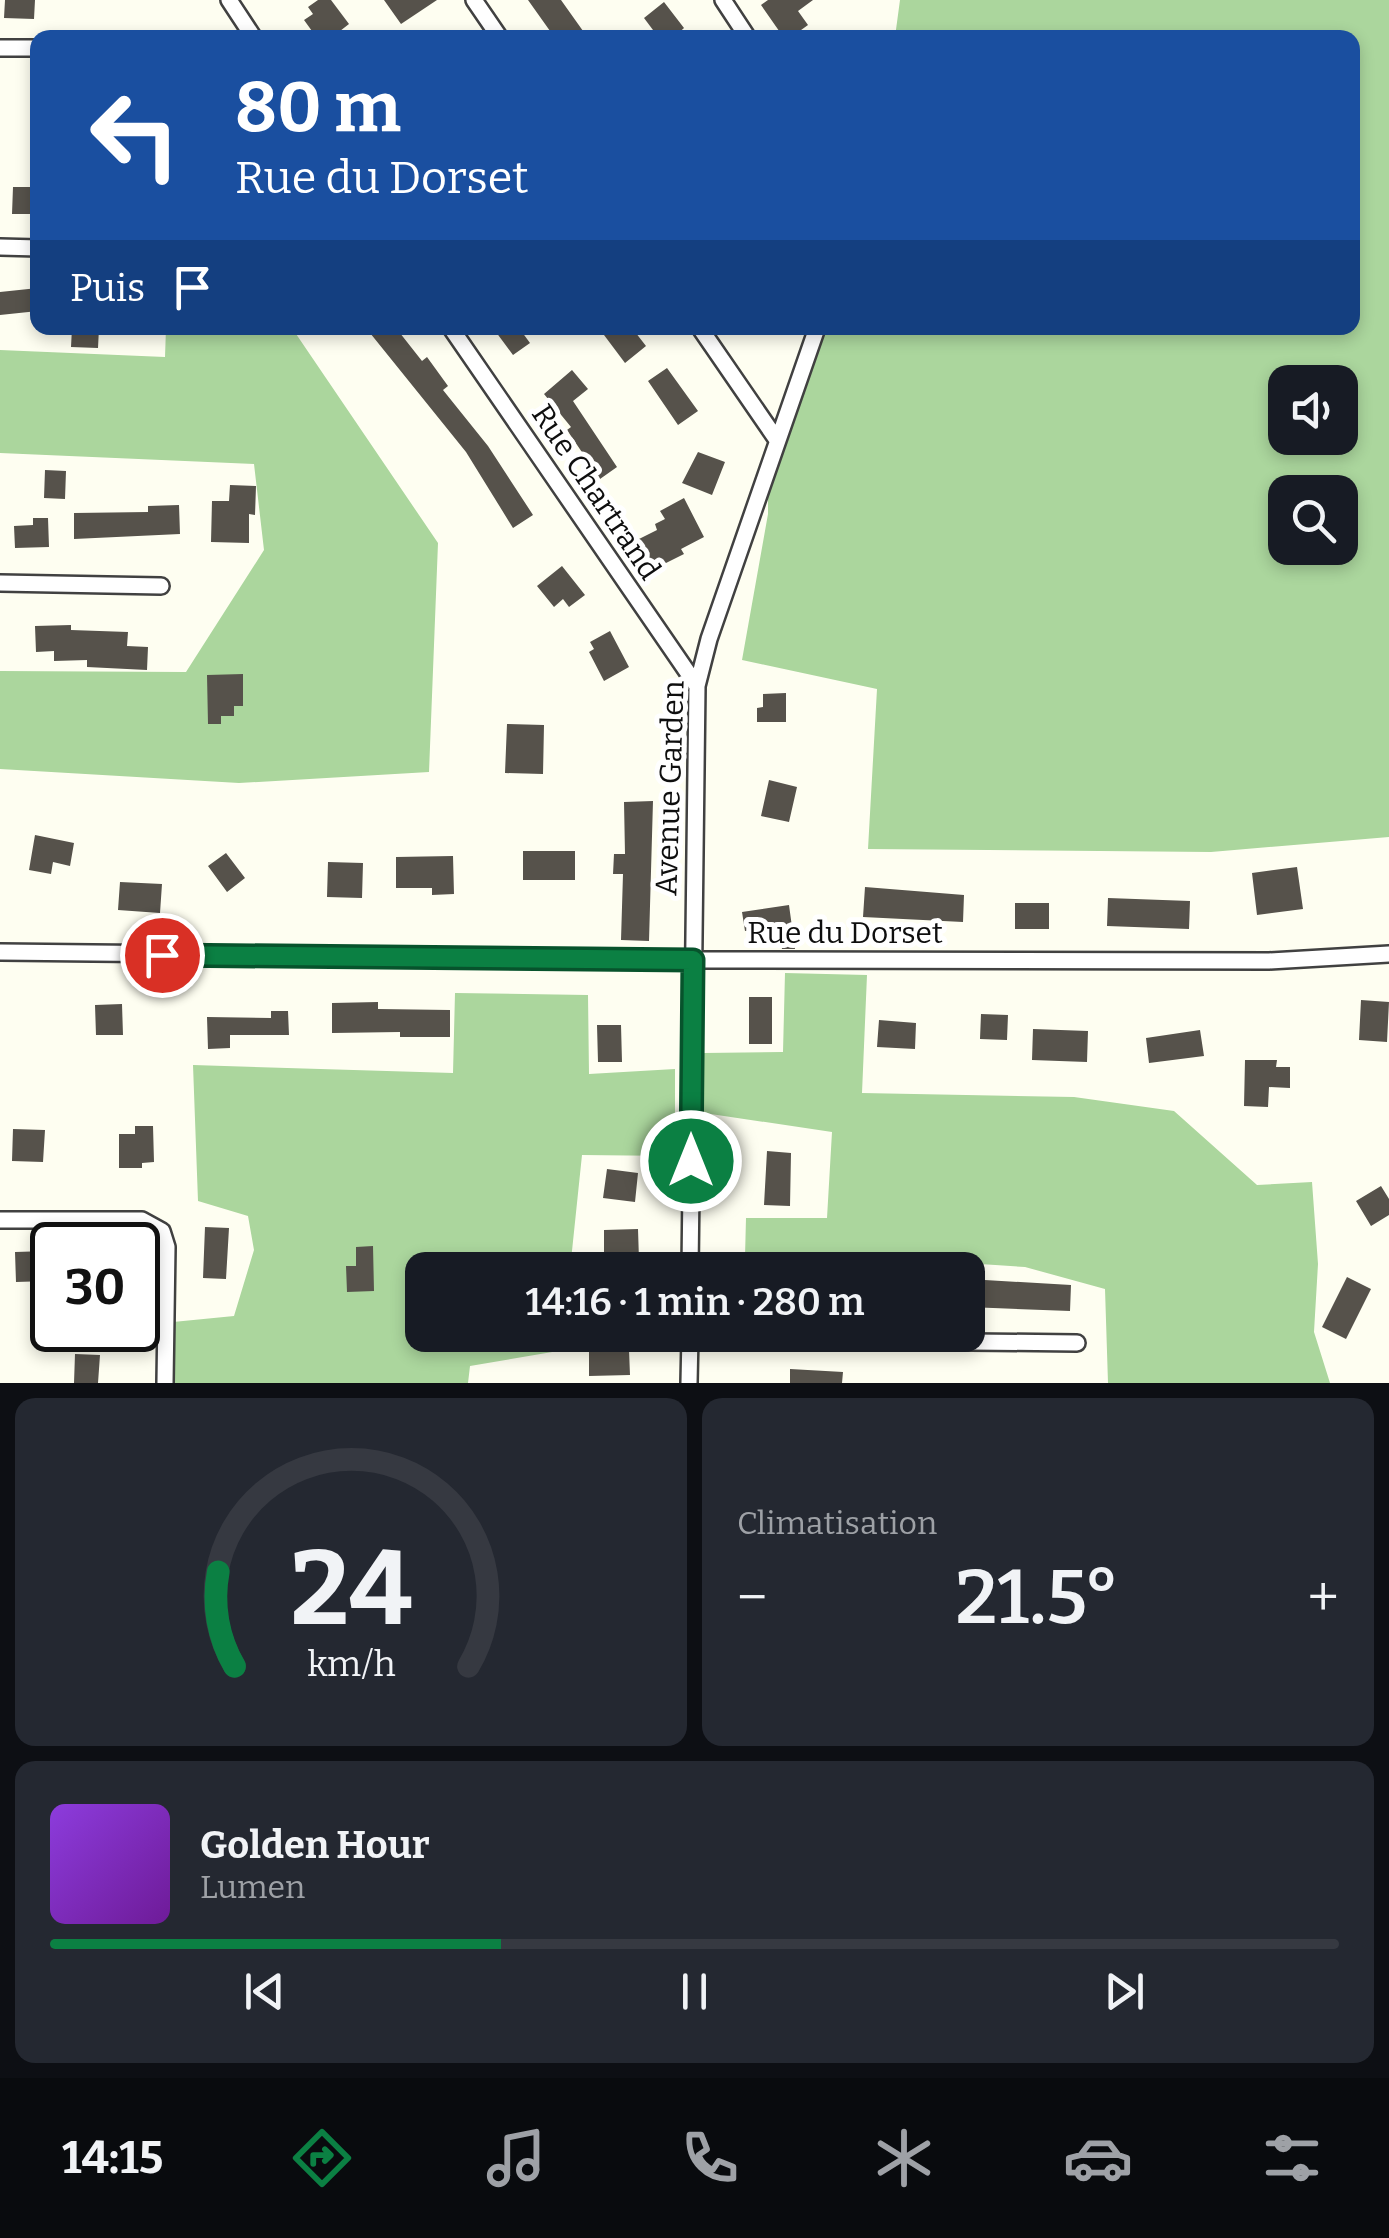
<!DOCTYPE html>
<html lang="fr">
<head>
<meta charset="utf-8">
<style>
  body { margin:0; font-family:Bitter,serif; background:#242831; color:#f1f3f6; height:100vh; display:flex; flex-direction:column; font-size:38px; white-space:nowrap }
  * { box-sizing:border-box; margin:0 }
  p { font-size:32px; color:#9ea1a6 }
  .icon { flex:none; width:55px; height:55px; fill:none; stroke:currentColor; stroke-width:2; stroke-linecap:round; stroke-linejoin:round }
  .map { position:relative; height:1383px; overflow:hidden }
  .panel { display:flex; flex-direction:column; gap:15px; padding:15px; background:#0d0f14; flex:1 }
  .panel>* { flex:none }
  .banner { position:absolute; left:30px; top:30px; width:1330px; height:305px; border-radius:20px; box-shadow:0 5px 15px #0003; background:#1a4fa0; color:#fff; overflow:hidden }
  .controls { position:absolute; left:1268px; top:365px; display:grid; gap:20px }
  .controls a { display:grid; place-items:center; width:90px; height:90px; border-radius:20px; background:#171b24; box-shadow:0 5px 15px #0003; font-size:50px }
  .speed { position:absolute; left:30px; top:1222px; display:flex; gap:20px; font-size:50px; font-weight:700; text-align:center }
  .speed>* { display:grid; place-content:center; width:130px; height:130px; border-radius:50%; background:#171b24; box-shadow:0 5px 15px #0003; line-height:1 }
  .speed .limit { border:5px solid #111; border-radius:15px; background:#fff; color:#111 }
  .pin { position:absolute; display:grid; place-items:center; width:85px; height:85px; color:#fff; margin:-42px; border:5px solid #fff; border-radius:50%; box-shadow:0 2px 10px #0007 }
  .me { position:absolute; width:110px; margin:-55px; rotate:0deg; stroke-linejoin:round; filter:drop-shadow(0 0 8px #0008) }
  .turn { display:flex; align-items:center; gap:35px; height:210px; padding:0 40px; font-size:45px }
  .turn .icon { width:130px; height:130px; stroke-width:2.5 }
  .turn b { display:block; font-size:70px; line-height:85px }
  .then { display:flex; align-items:center; height:95px; padding:0 40px; background:#0003; gap:20px; font-size:38px }
  .big { font-size:75px; font-weight:600; line-height:1.1 }
  .panel .card { flex:1; display:flex; flex-direction:column; justify-content:center; gap:15px; min-width:0; padding:0 35px; border-radius:20px; background:#242831 }
  .panel .dial { align-items:center; gap:0 }
  .dial svg { height:260px; overflow:visible; fill:none; stroke:#363941; stroke-width:7; stroke-linecap:round; text-anchor:middle }
  .dial text { fill:#f1f3f6; stroke:none }
  .song { display:flex; align-items:center; gap:30px }
  .cover { width:120px; height:120px; border-radius:15px; background:linear-gradient(135deg,hsl(270 70% 55%),hsl(280 70% 35%)) }
  .played { height:10px; border-radius:5px; background:linear-gradient(90deg,#0b8043 35%,#363941 35%) }
  .keys { display:flex; justify-content:space-around; direction:ltr }
  .heat { display:flex; justify-content:space-between; align-items:center; font-size:55px; direction:ltr }
  .panel .tiles { flex:1; display:grid; gap:15px; grid-template-columns:1fr 1fr }
  .card:last-child { grid-column:span 2 }
  .trip { position:absolute; left:405px; top:1252px; width:580px; height:100px; border-radius:20px; background:#171b24; box-shadow:0 5px 15px #0003; font-weight:600; line-height:100px; text-align:center }
  .tab-bar { display:flex; height:160px; justify-content:space-around; align-items:center; background:#090b0e; color:#9ea1a6 }
  .tab-bar .icon { width:70px; height:70px }
  .tab-bar .on { color:#0b8043 }
  .tab-bar b { font-size:45px; color:#f1f3f6 }
  .map>svg:first-child { display:block }
  .forest { fill:#abd69d; fill-rule:evenodd }
  .building { fill:#56524b }
  .lines { fill:none; stroke-linecap:round; stroke-linejoin:round }
  .street-casing { stroke:#414141; stroke-width:20 }
  .street { stroke:#fff; stroke-width:15 }
  .route-casing { stroke:#07532c; stroke-width:25 }
  .route { stroke:#0b8043; stroke-width:18 }
  .labels { text-anchor:middle; stroke-width:10; stroke-linejoin:round; paint-order:stroke }
  .street-label { font-size:30px; fill:#0e0e0e; stroke:#fff }
</style>
</head>
<body>
<div class="map">
<svg width="1389" height="1383" viewBox="0 0 1389 1383">
  <rect width="100%" height="100%" fill="#fefef1"/>
  <path class="forest" d="M 900,0 L 1389,0 L 1389,837 L 1211,852 L 868,849 L 877,689 L 742,660 L 768,514 L 768,440 L 808,328 L 1352,328 L 1352,38 L 895,37 ZM 1285,382 L 1340,382 L 1340,438 L 1285,438 ZM 1285,492 L 1340,492 L 1340,548 L 1285,548 Z
    M 166,328 L 292,328 L 438,543 L 429,772 L 239,783 L 0,769 L 0,671 L 186,672 L 264,550 L 254,464 L 0,453 L 0,350 L 165,357 Z
    M 785,973 L 867,975 L 862,1093 L 1074,1097 L 1174,1111 L 1257,1185 L 1312,1182 L 1318,1264 L 1314,1332 L 1330,1383 L 1108,1383 L 1105,1289 L 1025,1267 L 904,1259 L 745,1257 L 746,1218 L 827,1218 L 832,1132 L 704,1113 L 704,1053 L 783,1052 Z
    M 455,993 L 588,995 L 589,1074 L 675,1069 L 675,1156 L 582,1155 L 570,1270 L 422,1270 L 422,1335 L 565,1335 L 564,1350 L 470,1366 L 468,1383 L 175,1383 L 173,1322 L 234,1316 L 254,1250 L 248,1216 L 198,1201 L 193,1065 L 453,1073 Z"/>
  <path class="building" d="M 5,0 L 35,0 L 34,19 L 4,18 Z
    M 318,0 L 331,0 L 349,24 L 331,38 L 317,38 L 304,20 L 313,14 L 308,7 Z
    M 384,0 L 437,0 L 401,24 Z
    M 528,0 L 561,0 L 588,38 L 555,38 Z
    M 768,0 L 813,0 L 798,11 L 808,25 L 790,38 L 784,38 L 761,5 Z
    M 664,2 L 684,28 L 673,38 L 659,38 L 644,18 Z
    M 13,187 L 38,187 L 38,214 L 12,214 Z
    M 38,288 L 38,311 L 0,315 L 0,292 Z
    M 72,328 L 99,328 L 98,348 L 71,347 Z
    M 366,328 L 396,328 L 422,361 L 427,357 L 448,386 L 443,390 L 488,446 L 533,515 L 513,528 L 466,452 Z
    M 493,328 L 519,328 L 530,343 L 513,355 Z
    M 614,328 L 632,328 L 646,346 L 625,363 L 604,335 Z
    M 667,368 L 698,411 L 678,425 L 648,381 Z
    M 572,370 L 588,389 L 573,401 L 617,467 L 600,479 L 567,430 L 571,427 L 544,394 Z
    M 698,452 L 725,462 L 712,495 L 682,483 Z
    M 45,470 L 66,471 L 65,499 L 44,498 Z
    M 230,485 L 256,486 L 255,515 L 249,514 L 249,543 L 211,542 L 212,501 L 229,501 Z
    M 684,498 L 704,537 L 681,549 L 684,554 L 662,565 L 660,561 L 652,565 L 639,539 L 657,530 L 655,524 L 665,519 L 660,511 Z
    M 179,505 L 180,534 L 74,539 L 74,513 L 148,512 L 148,506 Z
    M 33,518 L 48,518 L 49,547 L 15,548 L 14,526 L 33,525 Z
    M 562,566 L 585,595 L 569,607 L 563,599 L 554,607 L 537,586 Z
    M 71,625 L 71,630 L 128,632 L 127,646 L 148,647 L 147,670 L 87,667 L 87,660 L 54,661 L 54,651 L 36,652 L 35,626 Z
    M 610,631 L 629,667 L 604,681 L 589,652 L 594,649 L 590,642 Z
    M 243,674 L 243,706 L 234,706 L 234,716 L 221,716 L 221,724 L 208,724 L 207,675 Z
    M 786,693 L 786,722 L 757,722 L 757,708 L 763,707 L 763,694 Z
    M 507,724 L 544,725 L 543,774 L 505,773 Z
    M 769,780 L 797,787 L 789,822 L 761,816 Z
    M 653,801 L 649,941 L 621,940 L 623,874 L 613,874 L 614,854 L 625,854 L 624,802 Z
    M 35,835 L 74,843 L 70,866 L 53,862 L 51,874 L 29,870 Z
    M 523,851 L 575,851 L 575,880 L 523,880 Z
    M 226,853 L 245,878 L 227,892 L 208,866 Z
    M 453,856 L 454,894 L 432,895 L 432,888 L 396,888 L 396,857 Z
    M 328,862 L 363,863 L 362,898 L 327,897 Z
    M 1297,867 L 1303,909 L 1257,915 L 1252,873 Z
    M 120,882 L 162,884 L 160,913 L 118,910 Z
    M 865,887 L 964,895 L 963,922 L 863,917 Z
    M 1108,898 L 1190,901 L 1189,929 L 1107,926 Z
    M 1015,903 L 1049,903 L 1049,929 L 1015,929 Z
    M 789,905 L 795,949 L 782,949 L 778,927 L 745,931 L 742,912 Z
    M 749,997 L 772,997 L 772,1044 L 749,1044 Z
    M 1361,1000 L 1389,1002 L 1387,1042 L 1359,1040 Z
    M 378,1002 L 378,1009 L 450,1010 L 450,1037 L 400,1037 L 400,1032 L 332,1033 L 332,1003 Z
    M 122,1004 L 123,1035 L 96,1035 L 95,1005 Z
    M 271,1011 L 288,1011 L 289,1035 L 230,1035 L 230,1048 L 208,1049 L 207,1017 L 271,1018 Z
    M 981,1014 L 1008,1015 L 1007,1040 L 980,1039 Z
    M 879,1020 L 916,1023 L 915,1049 L 877,1047 Z
    M 597,1025 L 621,1025 L 622,1062 L 598,1062 Z
    M 1033,1029 L 1088,1031 L 1087,1062 L 1032,1060 Z
    M 1200,1030 L 1204,1056 L 1149,1063 L 1146,1038 Z
    M 1245,1060 L 1277,1060 L 1276,1067 L 1290,1067 L 1290,1088 L 1269,1087 L 1268,1107 L 1244,1106 Z
    M 135,1126 L 153,1126 L 154,1162 L 142,1163 L 142,1168 L 119,1168 L 119,1134 L 135,1134 Z
    M 13,1129 L 45,1130 L 43,1162 L 12,1161 Z
    M 767,1151 L 791,1153 L 790,1206 L 764,1205 Z
    M 607,1169 L 638,1173 L 635,1202 L 603,1198 Z
    M 1381,1186 L 1389,1199 L 1389,1215 L 1371,1226 L 1356,1201 Z
    M 205,1227 L 229,1228 L 226,1279 L 203,1278 Z
    M 638,1229 L 639,1260 L 612,1261 L 612,1255 L 604,1255 L 604,1230 Z
    M 373,1246 L 374,1291 L 347,1292 L 346,1266 L 356,1266 L 356,1247 Z
    M 48,1251 L 48,1281 L 16,1282 L 15,1252 Z
    M 1347,1277 L 1371,1289 L 1346,1339 L 1322,1327 Z
    M 968,1279 L 1071,1285 L 1070,1311 L 968,1307 Z
    M 629,1350 L 630,1375 L 589,1376 L 589,1351 Z
    M 75,1354 L 100,1355 L 98,1383 L 74,1383 Z
    M 790,1369 L 843,1372 L 842,1383 L 790,1383 Z"/>
  <g class="lines">
    <defs>
      <path id="street" d="M 229,0 L 254,38
        M 474,0 L 500,38
        M 723,0 L 748,38
        M 0,48 L 38,48
        M 0,247 L 38,248
        M 451,328 L 697,686
        M 700,328 L 777,440
        M 0,583 L 161,586
        M 0,952 L 713,960 L 1269,961 L 1389,954
        M 0,1220 L 142,1220 L 162,1231 L 167,1247 L 165,1383
        M 690,1270 L 697,686 L 709,639 L 817,328
        M 690,1339 L 1077,1343
        M 689,1383 L 690,1335"/>
    </defs>
    <use href="#street" class="street-casing"/>
    <use href="#street" class="street"/>
  </g>
  <g class="lines">
    <defs>
      <path id="route" d="M 162,955 L 693,960 L 691,1161"/>
    </defs>
    <use href="#route" class="route-casing"/>
    <use href="#route" class="route"/>
  </g>
  <g class="labels">
    <g class="street-label">
      <text transform="translate(596 492) rotate(56)" y="10">Rue Chartrand</text>
      <text transform="translate(670 788) rotate(-88)" y="10">Avenue Garden</text>
      <text x="845" y="943">Rue du Dorset</text>
    </g>
  </g>
</svg>
<div class="controls">
<a><svg class="icon" aria-label="sound" viewBox="0 0 24 24"><path d="M4 9h4l5-4v14l-5-4H4zM17 9q2 3 0 6"/></svg></a>
<a><svg class="icon" aria-label="search" viewBox="0 0 24 24"><circle cx="10" cy="10" r="6"/><path d="M15 15l6 6"/></svg></a>
</div>
<div class="speed"><div class="limit">30</div></div>
<div class="pin" style="left:162px;top:955px;background:#d93025"><svg class="icon" aria-label="arrive" viewBox="0 0 24 24"><path d="M6 21V4h12l-3 4 3 4H6"/></svg></div>
<svg class="me" style="left:691px;top:1161px" viewBox="-20 -20 40 40"><circle r="17" fill="#0b8043" stroke="#fff" stroke-width="3"/><path d="M0-11L8 9 0 5-8 9z" fill="#fff"/></svg>
<div class="trip">14:16 · 1 min · 280 m</div>
<div class="banner">
<div class="turn"><svg class="icon" aria-label="left" viewBox="0 0 24 24"><path d="M17 20v-9H6M10 6l-5 5 5 5"/></svg><div><b>80 m</b>Rue du Dorset</div></div>
<div class="then">Puis<svg class="icon" aria-label="arrive" viewBox="0 0 24 24"><path d="M6 21V4h12l-3 4 3 4H6"/></svg></div>
</div>
</div>
<section class="panel">
<div class="tiles">
<div class="card dial"><svg viewBox="0 0 100 80">
<path d="M14 69A42 42 0 1 1 86 69"/>
<path d="M14 69A42 42 0 0 1 9 40" stroke="#0b8043"/>
<text x="50" y="56" font-size="32" font-weight="700">24</text>
<text x="50" y="72" font-size="11">km/h</text>
</svg></div>
<div class="card"><p>Climatisation</p>
<div class="heat"><a>−</a><b class="big">21.5°</b><a>+</a></div>
</div>
<div class="card">
<div class="song"><i class="cover"></i><div><b>Golden Hour</b><p>Lumen</p></div></div>
<div class="played"></div>
<div class="keys"><svg class="icon" aria-label="previous" viewBox="0 0 24 24"><path d="M18 5L8 12l10 7zM5 5v14"/></svg><svg class="icon" aria-label="pause" viewBox="0 0 24 24"><path d="M8 5v14M16 5v14"/></svg><svg class="icon" aria-label="next" viewBox="0 0 24 24"><path d="M6 5l10 7-10 7zM19 5v14"/></svg></div>
</div>
</div>
</section>
<nav class="tab-bar">
<b>14:15</b>
<svg class="icon on" aria-label="directions" viewBox="0 0 24 24"><path d="M12 3l9 9-9 9-9-9zM9 14v-3h6M13 9l2 2-2 2"/></svg>
<svg class="icon" aria-label="music" viewBox="0 0 24 24"><path d="M9 18V5l10-2v13"/><circle cx="6" cy="18" r="3"/><circle cx="16" cy="16" r="3"/></svg>
<svg class="icon" aria-label="phone" viewBox="0 0 24 24"><path d="M5 4h4l2 5-3 2q2 4 5 5l2-3 5 2v4C11 20 4 13 5 4z"/></svg>
<svg class="icon" aria-label="climate" viewBox="0 0 24 24"><path d="M12 3v18M4 7l16 10M4 17L20 7"/></svg>
<svg class="icon" aria-label="car" viewBox="0 0 24 24"><path d="M5 17H2v-5l4-1 3-4h7l3 4 3 1v5h-3M9 17h6M6 11h13"/><circle cx="7" cy="17" r="2"/><circle cx="17" cy="17" r="2"/></svg>
<svg class="icon" aria-label="filters" viewBox="0 0 24 24"><path d="M4 7h16M4 17h16"/><circle cx="9" cy="7" r="2"/><circle cx="15" cy="17" r="2"/></svg>
</nav>
</body>
</html>
